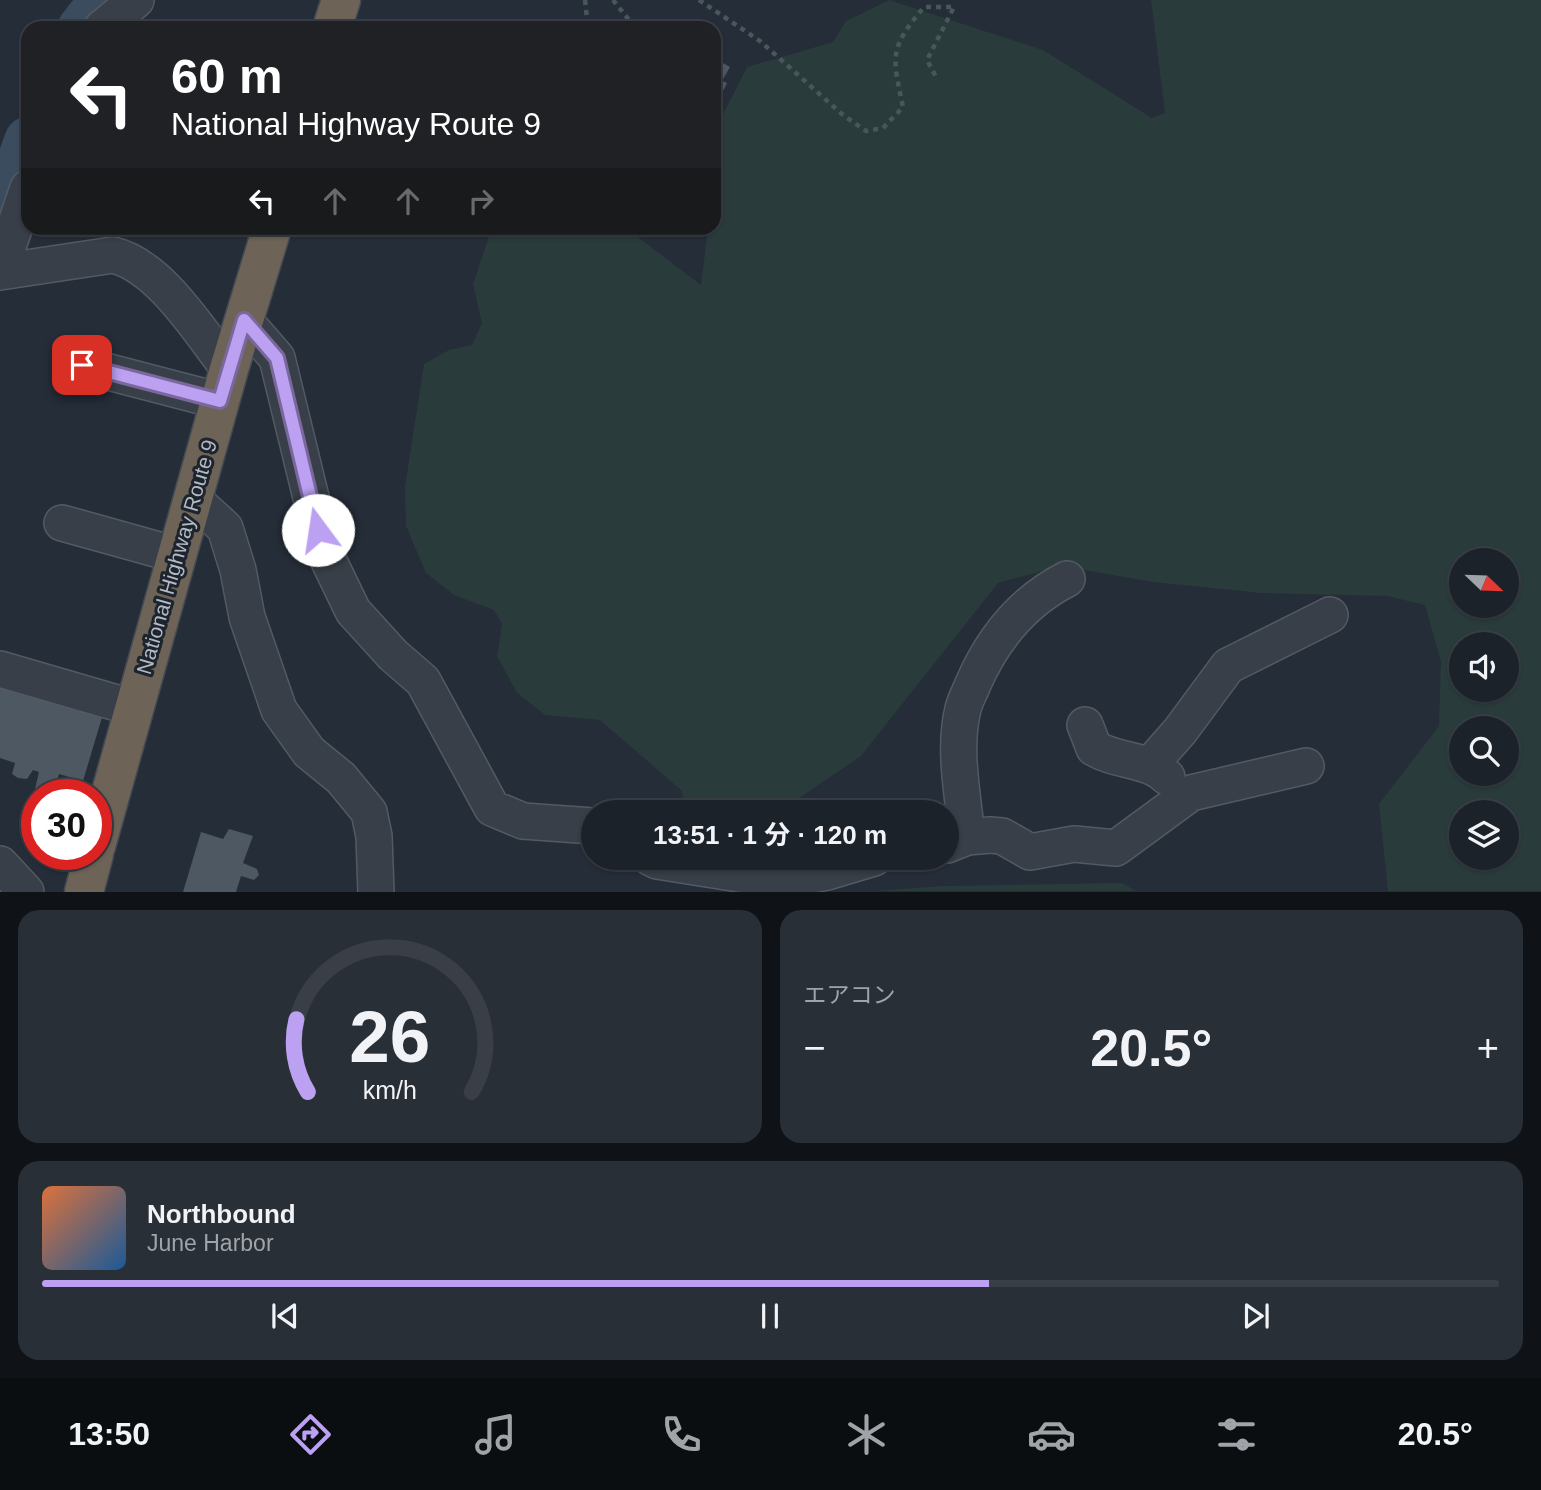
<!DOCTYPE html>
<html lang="ja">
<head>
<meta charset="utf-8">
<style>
  body { margin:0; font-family:Arial,"Noto Sans JP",sans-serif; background:#292f36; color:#f1f3f6; height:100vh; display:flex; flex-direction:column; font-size:26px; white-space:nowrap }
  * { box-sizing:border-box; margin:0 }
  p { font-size:23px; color:#a0a4a8 }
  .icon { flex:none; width:38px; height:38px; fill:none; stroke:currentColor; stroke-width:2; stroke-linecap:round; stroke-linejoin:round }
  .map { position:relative; height:892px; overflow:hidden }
  .drawer { display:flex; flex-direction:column; gap:18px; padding:18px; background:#0f1317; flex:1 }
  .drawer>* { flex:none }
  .hud { position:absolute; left:21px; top:21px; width:700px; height:214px; border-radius:21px; box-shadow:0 2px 5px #0004,0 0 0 2px #3a3f47; background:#202124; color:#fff; overflow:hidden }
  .needle { width:46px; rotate:113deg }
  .buttons { position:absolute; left:1449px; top:548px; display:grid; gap:14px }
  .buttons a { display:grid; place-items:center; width:70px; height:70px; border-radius:50%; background:#1c222a; box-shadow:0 2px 5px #0004,0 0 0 2px #3a3f47; font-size:35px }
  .speed { position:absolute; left:21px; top:779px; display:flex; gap:14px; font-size:35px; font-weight:700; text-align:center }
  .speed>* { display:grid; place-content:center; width:91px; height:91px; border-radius:50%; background:#1c222a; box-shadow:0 2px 5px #0004,0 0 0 2px #3a3f47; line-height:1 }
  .speed .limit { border:10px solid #d22; background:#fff; color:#111 }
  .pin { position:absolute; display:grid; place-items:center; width:60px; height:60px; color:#fff; margin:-30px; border-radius:14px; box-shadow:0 4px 10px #0006 }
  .me { position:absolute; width:77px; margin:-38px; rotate:346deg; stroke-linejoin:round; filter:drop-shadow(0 0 5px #0008) }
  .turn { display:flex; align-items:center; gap:24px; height:147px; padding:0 35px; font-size:32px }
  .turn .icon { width:91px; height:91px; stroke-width:2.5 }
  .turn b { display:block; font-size:49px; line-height:60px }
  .lanes { display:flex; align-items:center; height:66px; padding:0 35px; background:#0003; justify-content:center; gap:35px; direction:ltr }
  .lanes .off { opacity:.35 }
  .big { font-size:52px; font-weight:700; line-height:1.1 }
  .drawer .widget { flex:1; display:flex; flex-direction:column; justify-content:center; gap:10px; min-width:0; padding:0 24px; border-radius:21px; background:#292f36 }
  .drawer .dial { align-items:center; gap:0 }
  .dial svg { height:182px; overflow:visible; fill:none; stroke:#3a3f47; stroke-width:7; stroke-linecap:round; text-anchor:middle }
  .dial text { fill:#f1f3f6; stroke:none }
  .song { display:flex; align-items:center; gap:21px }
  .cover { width:84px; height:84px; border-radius:10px; background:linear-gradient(135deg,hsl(20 70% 55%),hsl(210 70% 35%)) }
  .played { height:7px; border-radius:4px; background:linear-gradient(90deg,#bca0f2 65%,#3a3f47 65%) }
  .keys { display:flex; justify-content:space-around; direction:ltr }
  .heat { display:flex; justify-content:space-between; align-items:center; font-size:38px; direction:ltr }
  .drawer .tiles { flex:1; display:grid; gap:18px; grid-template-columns:1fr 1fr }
  .widget:last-child { grid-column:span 2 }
  .trip { position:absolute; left:581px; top:800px; width:378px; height:70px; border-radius:35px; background:#1c222a; box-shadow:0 2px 5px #0004,0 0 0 2px #3a3f47; font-weight:700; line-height:70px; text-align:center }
  .tabs { display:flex; height:112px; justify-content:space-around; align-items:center; background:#0b0e11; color:#a0a4a8 }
  .tabs .icon { width:49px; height:49px }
  .tabs .on { color:#bca0f2 }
  .tabs b { font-size:32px; color:#f1f3f6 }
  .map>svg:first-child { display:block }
  .green { fill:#2a3b3b; fill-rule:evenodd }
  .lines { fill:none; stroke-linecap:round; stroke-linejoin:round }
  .river { stroke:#3c4c5f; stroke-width:47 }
  .building { fill:#4d5863 }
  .minor-casing { stroke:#535a63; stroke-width:38 }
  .highway-casing { stroke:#434a53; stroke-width:41 }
  .path { stroke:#48585a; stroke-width:4.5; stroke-dasharray:5 5; stroke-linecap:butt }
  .minor { stroke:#383f48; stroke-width:35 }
  .highway { stroke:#6d6356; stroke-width:38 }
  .route-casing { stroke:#7a689d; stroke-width:18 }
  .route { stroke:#bca0f2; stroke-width:12 }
  .labels { text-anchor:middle; stroke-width:6; stroke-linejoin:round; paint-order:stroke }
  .street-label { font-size:21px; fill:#b3bac4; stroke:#1d242d }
</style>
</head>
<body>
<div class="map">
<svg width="1541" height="892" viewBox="0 0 1541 892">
  <rect width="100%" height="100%" fill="#252d38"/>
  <path class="green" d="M 889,0 L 1043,50 L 1152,118 L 1165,113 L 1151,0 L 1541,0 L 1541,891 L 1388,891 L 1379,804 L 1439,726 L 1441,662 L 1425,605 L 1387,596 L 1261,593 L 1153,582 L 1061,566 L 998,583 L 861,756 L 792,803 L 773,812 L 684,812 L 682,791 L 600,720 L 545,715 L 517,693 L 497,656 L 502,624 L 494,610 L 454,595 L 426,573 L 406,526 L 405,487 L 424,364 L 449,350 L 472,345 L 482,323 L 473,284 L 492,228 L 626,228 L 701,285 L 708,228 L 714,228 L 714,132 L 747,67 L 833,42 L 846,21 ZM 1461,560 L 1507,560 L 1507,606 L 1461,606 ZM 1461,644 L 1507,644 L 1507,690 L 1461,690 ZM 1461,728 L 1507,728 L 1507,774 L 1461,774 ZM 1461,812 L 1507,812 L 1507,858 L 1461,858 Z
    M 1122,883 L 1136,891 L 875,891 L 944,886 Z"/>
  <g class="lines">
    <path class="river" d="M 81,28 L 103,0
      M 0,217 L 28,140"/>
  </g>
  <path class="building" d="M 714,58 L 730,67 L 722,81 L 727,83 L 721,95 L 714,91 Z
    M 0,685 L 103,714 L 83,781 L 59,774 L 54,791 L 43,794 L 35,789 L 39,772 L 33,770 L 27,779 L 18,778 L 12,774 L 15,763 L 0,758 Z
    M 229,829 L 253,836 L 243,863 L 257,869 L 259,875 L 254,880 L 241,876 L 236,892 L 183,892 L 201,832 L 223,839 Z"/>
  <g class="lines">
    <defs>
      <path id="minor" d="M 102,28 L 136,0
        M 0,270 L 28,188
        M 0,272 L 113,255 C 160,266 200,332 229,369
        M 244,320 L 277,358 L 324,551 L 353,611 L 393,655 L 423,681 L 492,808 L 523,821 L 593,826
        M 82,365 L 220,401
        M 192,498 L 225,528 L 238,570 L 247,617 L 279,710 L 309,752 L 341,778 L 369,812 L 374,836 L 376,892
        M 62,523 L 177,555
        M 0,669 L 134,708
        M 1085,725 L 1094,748 C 1117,762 1147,758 1167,777
        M 1150,765 L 1180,731 L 1228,666 L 1330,615
        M 967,837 C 963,796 953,749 963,709 C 965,700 970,692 973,684 C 993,638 1022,602 1067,579
        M 947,845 L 967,837 L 990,835 L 1002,836 L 1030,852 L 1074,844 L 1116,848 L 1191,793 L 1306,766
        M 651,858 L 657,861 L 783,881 L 827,872 L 874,858
        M 0,864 L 26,892"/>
      <path id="highway" d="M 332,28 L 341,0
        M 96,846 L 229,369 L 272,228
        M 84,892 L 94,854"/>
    </defs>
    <use href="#minor" class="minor-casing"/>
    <use href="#highway" class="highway-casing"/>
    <path class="path" d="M 585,0 L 588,28
      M 613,0 L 629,20 L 641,28
      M 699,0 L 760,41 L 843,115 L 866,131 L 883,128 L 903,107 C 892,55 889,49 924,7 L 954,7 L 927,60 L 936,77"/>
    <use href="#minor" class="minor"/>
    <use href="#highway" class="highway"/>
  </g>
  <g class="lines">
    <defs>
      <path id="route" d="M 82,365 L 220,401 L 244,320 L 277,358 L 318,530"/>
    </defs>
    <use href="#route" class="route-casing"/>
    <use href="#route" class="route"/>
  </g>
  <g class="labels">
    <g class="street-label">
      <text transform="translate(177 557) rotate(-74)" y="7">National Highway Route 9</text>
    </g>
  </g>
</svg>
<div class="buttons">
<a><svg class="needle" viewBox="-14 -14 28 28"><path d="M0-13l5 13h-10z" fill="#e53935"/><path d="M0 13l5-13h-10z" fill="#a0a4a8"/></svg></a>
<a><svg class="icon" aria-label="sound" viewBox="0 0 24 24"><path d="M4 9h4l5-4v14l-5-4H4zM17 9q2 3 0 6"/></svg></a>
<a><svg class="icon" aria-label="search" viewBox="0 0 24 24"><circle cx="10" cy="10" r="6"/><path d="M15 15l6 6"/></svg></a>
<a><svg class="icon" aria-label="layers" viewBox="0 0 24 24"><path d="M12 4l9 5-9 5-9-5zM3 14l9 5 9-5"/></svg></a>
</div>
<div class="speed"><div class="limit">30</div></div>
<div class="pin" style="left:82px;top:365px;background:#d93025"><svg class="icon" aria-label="arrive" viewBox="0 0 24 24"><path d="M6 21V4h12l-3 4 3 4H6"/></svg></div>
<svg class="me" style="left:318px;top:530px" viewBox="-20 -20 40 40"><circle r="19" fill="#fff"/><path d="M0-13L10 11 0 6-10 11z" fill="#bca0f2"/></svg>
<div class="trip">13:51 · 1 分 · 120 m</div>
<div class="hud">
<div class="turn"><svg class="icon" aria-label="left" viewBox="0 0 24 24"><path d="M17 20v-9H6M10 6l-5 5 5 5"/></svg><div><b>60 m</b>National Highway Route 9</div></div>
<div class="lanes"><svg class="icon" aria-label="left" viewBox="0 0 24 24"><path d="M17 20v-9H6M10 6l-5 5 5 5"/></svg><svg class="icon off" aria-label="ahead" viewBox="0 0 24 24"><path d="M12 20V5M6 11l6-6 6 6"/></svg><svg class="icon off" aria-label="ahead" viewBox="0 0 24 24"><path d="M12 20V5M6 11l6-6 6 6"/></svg><svg class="icon off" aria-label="right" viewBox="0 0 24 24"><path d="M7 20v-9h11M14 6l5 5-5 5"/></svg></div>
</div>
</div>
<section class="drawer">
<div class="tiles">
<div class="widget dial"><svg viewBox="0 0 100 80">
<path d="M14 69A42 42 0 1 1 86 69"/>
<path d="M14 69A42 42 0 0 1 9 37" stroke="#bca0f2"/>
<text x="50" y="56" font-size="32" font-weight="700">26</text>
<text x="50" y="72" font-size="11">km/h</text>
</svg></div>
<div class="widget"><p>エアコン</p>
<div class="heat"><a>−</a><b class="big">20.5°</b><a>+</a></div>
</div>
<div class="widget">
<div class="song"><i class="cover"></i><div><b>Northbound</b><p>June Harbor</p></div></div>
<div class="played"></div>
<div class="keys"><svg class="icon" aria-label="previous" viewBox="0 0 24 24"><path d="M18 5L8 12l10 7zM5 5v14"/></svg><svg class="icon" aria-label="pause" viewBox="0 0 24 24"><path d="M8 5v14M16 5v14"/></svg><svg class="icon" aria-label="next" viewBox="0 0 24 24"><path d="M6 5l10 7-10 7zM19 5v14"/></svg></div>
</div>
</div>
</section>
<nav class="tabs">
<b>13:50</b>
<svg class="icon on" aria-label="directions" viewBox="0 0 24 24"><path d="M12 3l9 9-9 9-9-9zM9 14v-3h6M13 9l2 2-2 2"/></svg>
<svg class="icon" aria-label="music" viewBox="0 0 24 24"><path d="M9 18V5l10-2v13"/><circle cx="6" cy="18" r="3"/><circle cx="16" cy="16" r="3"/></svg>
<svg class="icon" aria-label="phone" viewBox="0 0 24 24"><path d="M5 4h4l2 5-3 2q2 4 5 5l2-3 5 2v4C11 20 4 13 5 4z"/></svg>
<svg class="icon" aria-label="climate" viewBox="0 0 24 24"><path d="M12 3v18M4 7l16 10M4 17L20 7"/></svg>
<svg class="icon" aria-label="car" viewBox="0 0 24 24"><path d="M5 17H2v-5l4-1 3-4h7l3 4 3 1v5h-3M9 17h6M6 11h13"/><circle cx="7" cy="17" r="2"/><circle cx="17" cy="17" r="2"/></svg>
<svg class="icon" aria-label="filters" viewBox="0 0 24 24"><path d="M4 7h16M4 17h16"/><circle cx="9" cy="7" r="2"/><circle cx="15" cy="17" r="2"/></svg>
<b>20.5°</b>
</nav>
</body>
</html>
